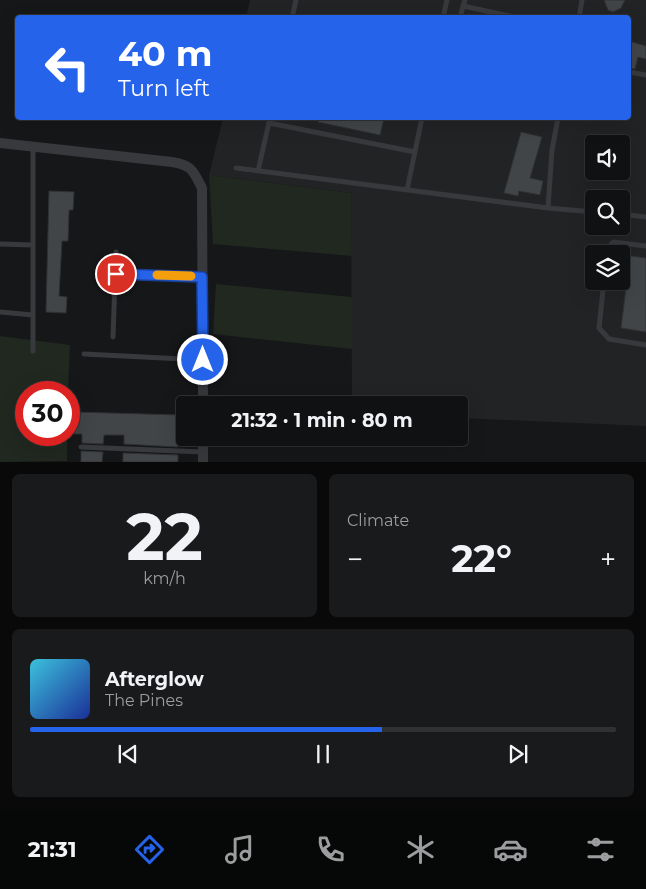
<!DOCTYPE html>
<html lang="en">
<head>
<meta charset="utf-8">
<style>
  body { margin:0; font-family:Montserrat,sans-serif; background:#191a1b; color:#f1f3f6; height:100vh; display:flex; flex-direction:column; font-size:19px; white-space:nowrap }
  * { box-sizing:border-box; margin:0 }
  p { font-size:16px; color:#9c9d9f }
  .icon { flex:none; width:28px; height:28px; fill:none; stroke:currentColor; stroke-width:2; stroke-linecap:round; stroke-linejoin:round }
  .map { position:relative; height:462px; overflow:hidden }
  .details { display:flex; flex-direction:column; gap:12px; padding:12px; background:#09090a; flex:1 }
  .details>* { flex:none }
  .banner { position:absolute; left:15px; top:15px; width:616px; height:105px; border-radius:5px; box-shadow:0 5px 20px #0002,0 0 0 1px #303132; background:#2563eb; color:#fff; overflow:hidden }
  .tools { position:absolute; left:585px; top:135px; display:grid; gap:10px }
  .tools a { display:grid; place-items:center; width:45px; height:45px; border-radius:5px; background:#101112; box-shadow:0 5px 20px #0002,0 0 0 1px #303132; font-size:25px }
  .speed { position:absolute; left:15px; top:381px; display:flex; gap:10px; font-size:25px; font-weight:700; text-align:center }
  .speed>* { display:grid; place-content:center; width:65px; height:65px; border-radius:50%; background:#101112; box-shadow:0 5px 20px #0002,0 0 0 1px #303132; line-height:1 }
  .speed .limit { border:8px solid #d22; background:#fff; color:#111 }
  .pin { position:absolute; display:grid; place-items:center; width:42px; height:42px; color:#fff; margin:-21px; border:2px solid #fff; border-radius:50%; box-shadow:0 1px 5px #0007 }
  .me { position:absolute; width:55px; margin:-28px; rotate:0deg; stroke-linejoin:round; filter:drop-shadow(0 0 4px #0008) }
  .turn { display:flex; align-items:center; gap:18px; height:105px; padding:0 20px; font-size:22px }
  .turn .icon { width:65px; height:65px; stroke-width:2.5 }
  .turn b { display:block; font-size:35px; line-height:42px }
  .big { font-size:38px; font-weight:700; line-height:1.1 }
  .details .widget { flex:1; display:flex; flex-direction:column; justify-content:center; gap:8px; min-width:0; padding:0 18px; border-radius:8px; background:#191a1b }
  .details .dial { align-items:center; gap:0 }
  .dial b { font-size:65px; line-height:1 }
  .song { display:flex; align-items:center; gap:15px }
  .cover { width:60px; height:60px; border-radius:8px; background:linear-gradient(135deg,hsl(190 70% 55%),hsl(230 70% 35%)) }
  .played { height:5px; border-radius:2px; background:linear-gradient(90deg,#2563eb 60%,#303132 60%) }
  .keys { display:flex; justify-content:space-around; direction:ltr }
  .heat { display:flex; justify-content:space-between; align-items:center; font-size:28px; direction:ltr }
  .details .tiles { flex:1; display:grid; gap:12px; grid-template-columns:1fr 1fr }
  .widget:last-child { grid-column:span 2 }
  .trip { position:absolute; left:176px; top:396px; width:292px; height:50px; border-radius:5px; background:#101112; box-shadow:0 5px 20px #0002,0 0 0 1px #303132; font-weight:700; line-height:50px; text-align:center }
  .tabs { display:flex; height:80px; justify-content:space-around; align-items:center; background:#060707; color:#9c9d9f }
  .tabs .icon { width:35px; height:35px }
  .tabs .active { color:#2563eb }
  .tabs b { font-size:22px; color:#f1f3f6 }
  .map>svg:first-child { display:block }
  .built { fill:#222325; fill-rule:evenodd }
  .green { fill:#202820 }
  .building { fill:#424548; stroke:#303134 }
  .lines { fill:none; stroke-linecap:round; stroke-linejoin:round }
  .lane { stroke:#37393d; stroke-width:5 }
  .street { stroke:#37393d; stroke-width:10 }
  .route-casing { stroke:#184099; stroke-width:12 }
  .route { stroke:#2563eb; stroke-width:9 }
  .slow { stroke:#f59e0b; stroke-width:9 }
</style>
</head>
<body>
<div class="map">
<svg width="646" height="462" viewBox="0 0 646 462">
  <rect width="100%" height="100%" fill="#161718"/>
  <path class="built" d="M 250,0 L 646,0 L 646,426 L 460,418 L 460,405 L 352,405 L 351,193 L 209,175 L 223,118 L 629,118 L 629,18 L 246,17 ZM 594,144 L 621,144 L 621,171 L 594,171 ZM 594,199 L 621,199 L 621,226 L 594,226 ZM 594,254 L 621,254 L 621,281 L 594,281 Z"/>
  <path class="green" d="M 209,175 L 351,193 L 352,256 L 213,244 Z
    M 216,284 L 352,297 L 352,349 L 213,334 Z
    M 0,336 L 70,345 L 68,392 L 26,392 L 26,435 L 67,435 L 67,461 L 0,462 Z"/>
  <path class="building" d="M 604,0 L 625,0 L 621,8 L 613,12 L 608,10 Z
    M 629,41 L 646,46 L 646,59 L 638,57 L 635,69 L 629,68 Z
    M 318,118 L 384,118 L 380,135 L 318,122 Z
    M 521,132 L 542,137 L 530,178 L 543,181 L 540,195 L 519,191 L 518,196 L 504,193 Z
    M 49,191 L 74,192 L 73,210 L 69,210 L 68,241 L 62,241 L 59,296 L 67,297 L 66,313 L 46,312 Z
    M 630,256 L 646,258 L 646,332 L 621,328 Z
    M 73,412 L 179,415 L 178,447 L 124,444 L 124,435 L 104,435 L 103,444 L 82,443 L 82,434 L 72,434 Z
    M 81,451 L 103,452 L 102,462 L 81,462 Z
    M 123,453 L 178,455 L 178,462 L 123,462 Z"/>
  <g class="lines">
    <path class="lane" d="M 465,0 L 463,6 L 519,18
      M 292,18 L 296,0
      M 443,18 L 447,0
      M 460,18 L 463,6
      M 579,18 L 582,0
      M 629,72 L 646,75
      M 558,118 L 552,150 L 548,208 L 594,212
      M 269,123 L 415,152
      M 33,148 L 33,351
      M 236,168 L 548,208
      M 258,171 L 270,118
      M 407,190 L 422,118
      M 621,214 L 646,217
      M 0,244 L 33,245
      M 606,254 L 607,250 L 613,242 L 646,246
      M 116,274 L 202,277
      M 604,281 L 599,328 L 609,339 L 646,345
      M 0,312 L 33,315
      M 113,337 L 116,252
      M 84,354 L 203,360
      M 81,447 L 203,452"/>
    <path class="street" d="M 0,143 L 172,162 C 192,165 193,171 202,188 L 203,405
      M 203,438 L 203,462"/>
  </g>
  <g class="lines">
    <defs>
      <path id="route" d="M 116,274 L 202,277 L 203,360"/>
    </defs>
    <use href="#route" class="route-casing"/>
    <use href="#route" class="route"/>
    <path class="slow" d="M 157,275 L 191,276"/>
  </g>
</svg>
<div class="tools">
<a><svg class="icon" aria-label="sound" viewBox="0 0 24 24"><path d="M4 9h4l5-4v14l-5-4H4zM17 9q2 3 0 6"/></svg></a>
<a><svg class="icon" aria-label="search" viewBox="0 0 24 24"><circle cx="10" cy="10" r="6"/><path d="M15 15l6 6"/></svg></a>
<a><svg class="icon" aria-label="layers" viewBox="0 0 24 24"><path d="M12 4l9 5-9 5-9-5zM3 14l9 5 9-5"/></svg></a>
</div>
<div class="speed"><div class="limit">30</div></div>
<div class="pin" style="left:116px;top:274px;background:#d93025"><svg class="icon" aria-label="arrive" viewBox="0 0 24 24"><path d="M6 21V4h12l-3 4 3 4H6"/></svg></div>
<svg class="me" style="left:203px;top:360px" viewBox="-20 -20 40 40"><circle r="17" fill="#2563eb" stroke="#fff" stroke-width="3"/><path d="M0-11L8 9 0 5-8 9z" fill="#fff"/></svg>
<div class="trip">21:32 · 1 min · 80 m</div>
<div class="banner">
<div class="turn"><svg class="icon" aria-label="left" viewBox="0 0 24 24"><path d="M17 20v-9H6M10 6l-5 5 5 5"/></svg><div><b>40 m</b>Turn left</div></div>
</div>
</div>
<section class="details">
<div class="tiles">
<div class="widget dial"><b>22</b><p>km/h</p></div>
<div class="widget"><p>Climate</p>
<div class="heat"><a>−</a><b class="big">22°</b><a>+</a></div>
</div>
<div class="widget">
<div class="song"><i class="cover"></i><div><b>Afterglow</b><p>The Pines</p></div></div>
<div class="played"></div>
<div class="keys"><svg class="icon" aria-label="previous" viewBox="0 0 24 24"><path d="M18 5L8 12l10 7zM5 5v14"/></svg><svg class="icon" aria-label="pause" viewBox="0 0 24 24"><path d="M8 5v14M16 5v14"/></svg><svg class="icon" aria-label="next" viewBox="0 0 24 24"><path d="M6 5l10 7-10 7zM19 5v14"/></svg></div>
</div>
</div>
</section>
<nav class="tabs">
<b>21:31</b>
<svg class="icon active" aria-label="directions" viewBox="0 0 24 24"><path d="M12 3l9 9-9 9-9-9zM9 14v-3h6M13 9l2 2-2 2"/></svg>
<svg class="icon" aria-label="music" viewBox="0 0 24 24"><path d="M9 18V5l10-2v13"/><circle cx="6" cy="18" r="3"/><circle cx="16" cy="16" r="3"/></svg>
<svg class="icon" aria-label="phone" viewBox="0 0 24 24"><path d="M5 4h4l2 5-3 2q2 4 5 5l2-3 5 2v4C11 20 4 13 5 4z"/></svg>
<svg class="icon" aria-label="climate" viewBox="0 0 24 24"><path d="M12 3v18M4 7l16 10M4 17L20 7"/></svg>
<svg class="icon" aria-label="car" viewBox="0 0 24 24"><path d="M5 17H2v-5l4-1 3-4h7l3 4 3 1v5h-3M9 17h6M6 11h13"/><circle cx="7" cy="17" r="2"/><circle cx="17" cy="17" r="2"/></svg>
<svg class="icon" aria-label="filters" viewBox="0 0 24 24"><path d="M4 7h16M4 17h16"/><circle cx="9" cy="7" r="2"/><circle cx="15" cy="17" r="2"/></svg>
</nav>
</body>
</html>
